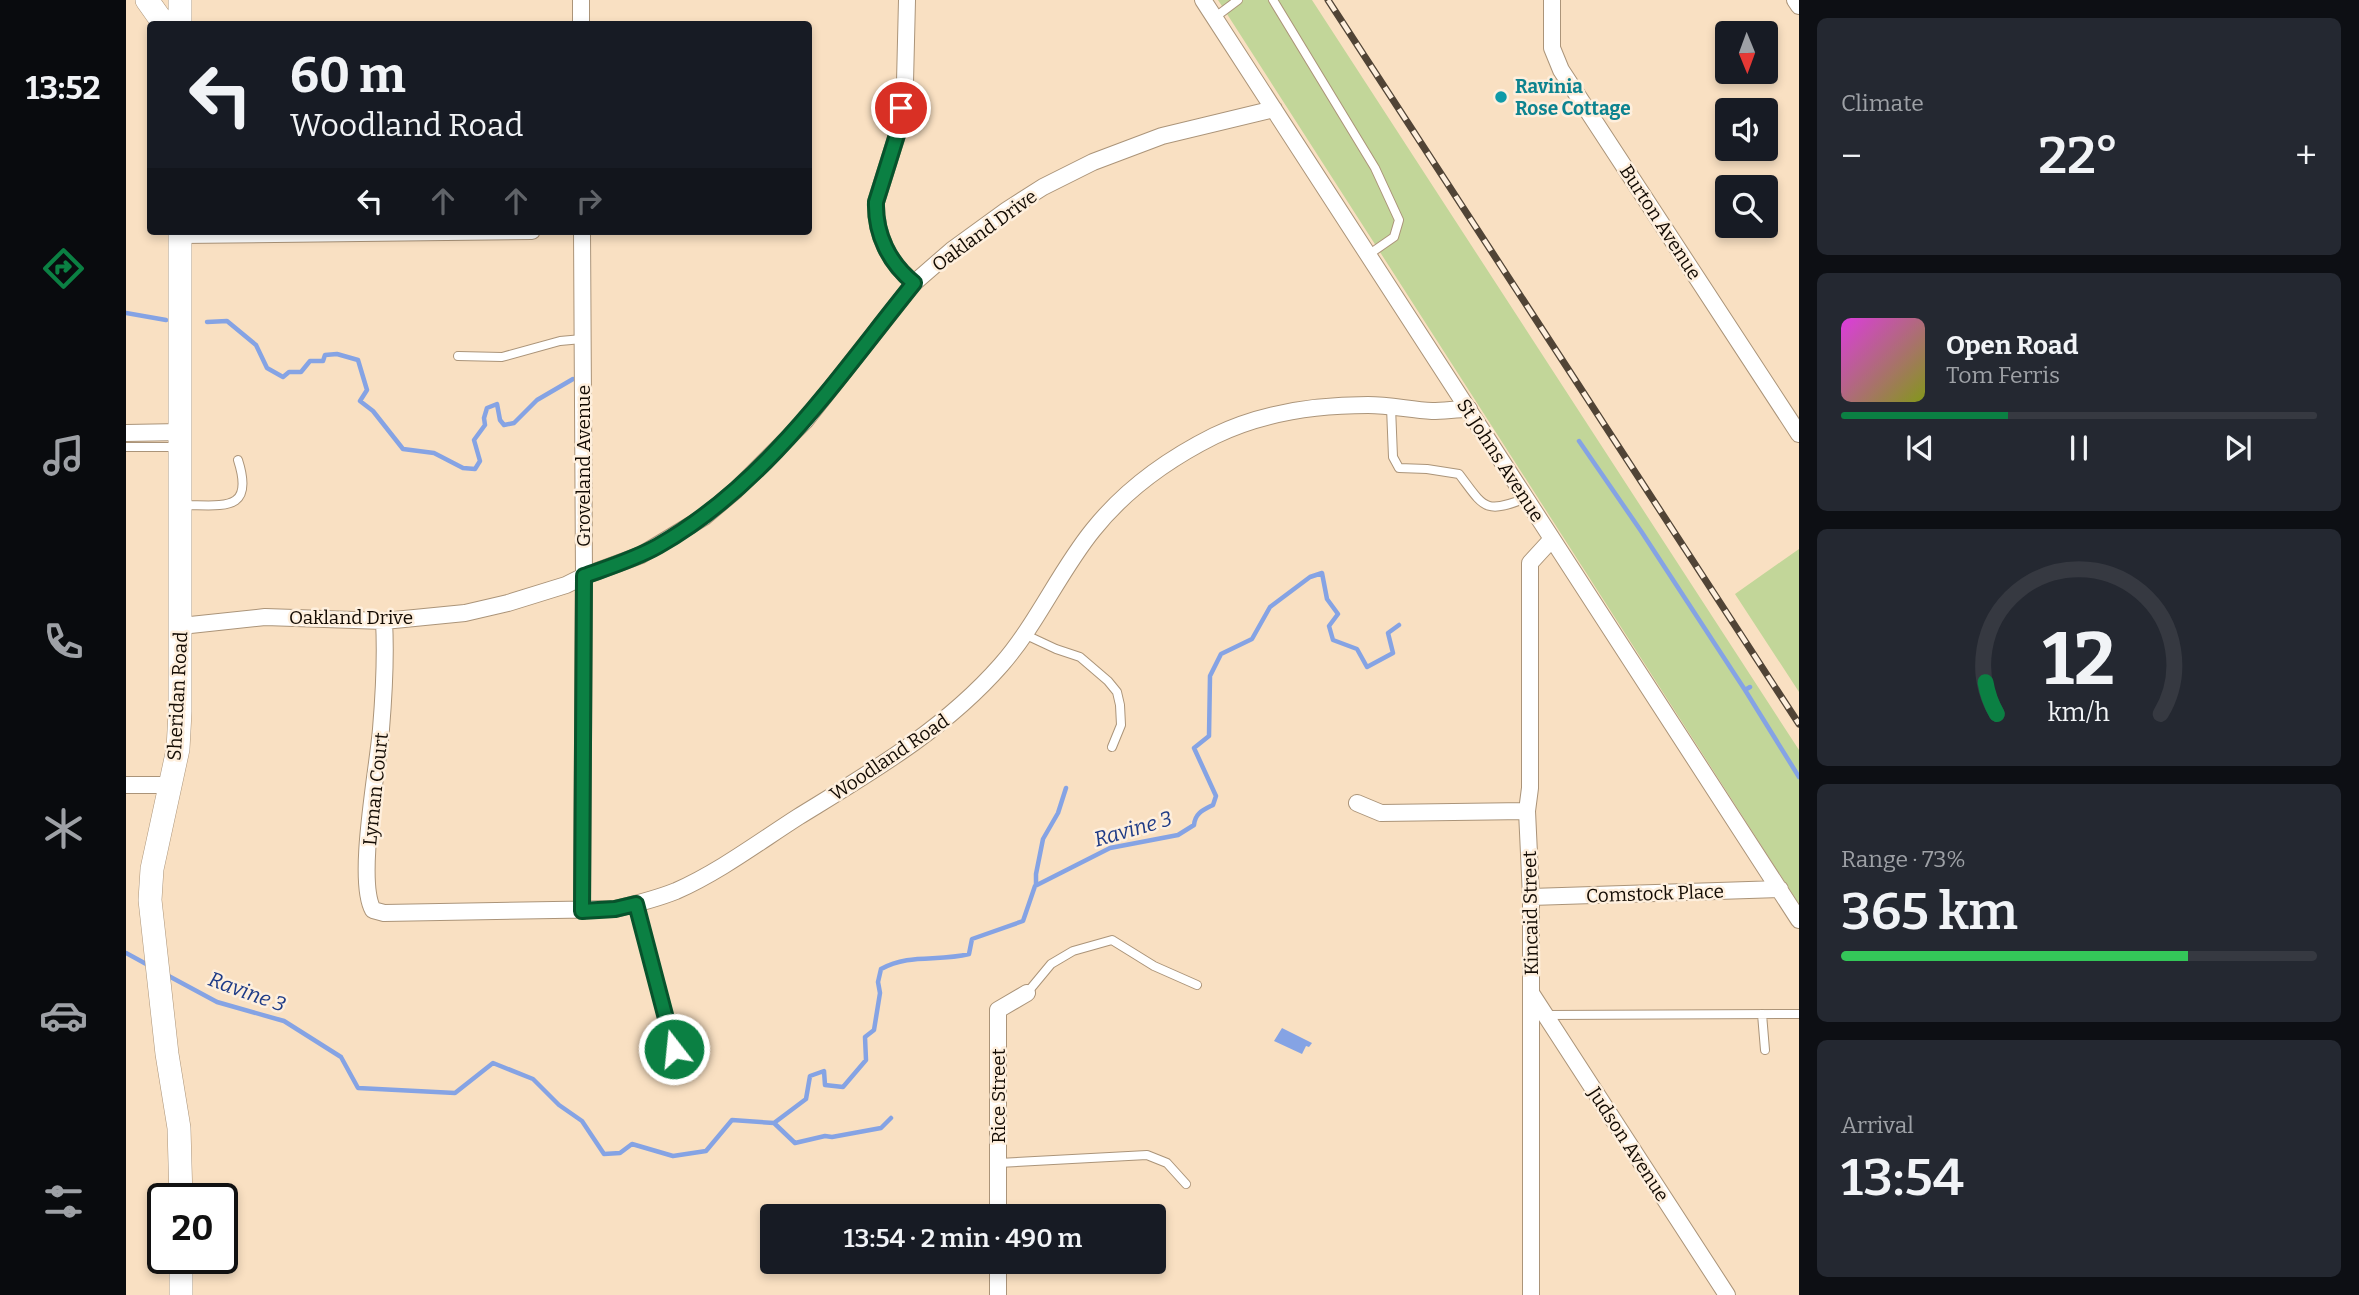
<!DOCTYPE html>
<html lang="en">
<head>
<meta charset="utf-8">
<style>
  body { margin:0; font-family:Bitter,serif; background:#242831; color:#f1f3f6; height:100vh; display:flex; flex-direction:column; font-size:26px; white-space:nowrap }
  * { box-sizing:border-box; margin:0 }
  p { font-size:23px; color:#9ea1a6 }
  .icon { flex:none; width:38px; height:38px; fill:none; stroke:currentColor; stroke-width:2; stroke-linecap:round; stroke-linejoin:round }
  .map { position:relative; flex:1; overflow:hidden }
  .details { display:flex; flex-direction:column; gap:18px; padding:18px; background:#0d0f14; width:560px }
  .details>* { flex:none }
  .hud { position:absolute; left:21px; top:21px; width:665px; height:214px; border-radius:7px; box-shadow:0 4px 10px #0003; background:#171b24; color:#f1f3f6; overflow:hidden }
  .needle { width:46px; rotate:179deg }
  .controls { position:absolute; left:1589px; top:21px; display:grid; gap:14px }
  .controls a { display:grid; place-items:center; width:63px; height:63px; border-radius:7px; background:#171b24; box-shadow:0 4px 10px #0003; font-size:35px }
  .speed { position:absolute; left:21px; top:1183px; display:flex; gap:14px; font-size:35px; font-weight:700; text-align:center }
  .speed>* { display:grid; place-content:center; width:91px; height:91px; border-radius:50%; background:#171b24; box-shadow:0 4px 10px #0003; line-height:1 }
  .speed .limit { border:4px solid #111; border-radius:10px; background:#fff; color:#111 }
  .pin { position:absolute; display:grid; place-items:center; width:60px; height:60px; color:#fff; margin:-30px; border:4px solid #fff; border-radius:50%; box-shadow:0 2px 7px #0007 }
  .me { position:absolute; width:77px; margin:-38px; rotate:344deg; stroke-linejoin:round; filter:drop-shadow(0 0 5px #0008) }
  .turn { display:flex; align-items:center; gap:24px; height:147px; padding:0 28px; font-size:32px }
  .turn .icon { width:91px; height:91px; stroke-width:2.5 }
  .turn b { display:block; font-size:49px; line-height:60px }
  .lanes { display:flex; align-items:center; height:66px; padding:0 28px; background:#0003; justify-content:center; gap:35px; direction:ltr }
  .lanes .off { opacity:.35 }
  .big { font-size:52px; font-weight:600; line-height:1.1 }
  .details .tile { flex:1; display:flex; flex-direction:column; justify-content:center; gap:10px; min-width:0; padding:0 24px; border-radius:10px; background:#242831 }
  .details .dial { align-items:center; gap:0 }
  .dial svg { height:182px; overflow:visible; fill:none; stroke:#363941; stroke-width:7; stroke-linecap:round; text-anchor:middle }
  .dial text { fill:#f1f3f6; stroke:none }
  .song { display:flex; align-items:center; gap:21px }
  .cover { width:84px; height:84px; border-radius:10px; background:linear-gradient(135deg,hsl(300 70% 55%),hsl(70 70% 35%)) }
  .played { height:7px; border-radius:4px; background:linear-gradient(90deg,#0b8043 35%,#363941 35%) }
  .keys { display:flex; justify-content:space-around; direction:ltr }
  .heat { display:flex; justify-content:space-between; align-items:center; font-size:38px; direction:ltr }
  .charge { height:10px; border-radius:5px; background:linear-gradient(90deg,#34c759 73%,#363941 0) }
  .trip { position:absolute; left:634px; top:1204px; width:406px; height:70px; border-radius:7px; background:#171b24; box-shadow:0 4px 10px #0003; font-weight:600; line-height:70px; text-align:center }
  main { display:flex; flex:1; min-height:0 }
  .tab-bar { display:flex; flex-direction:column; width:126px; justify-content:space-around; align-items:center; background:#090b0e; color:#9ea1a6 }
  .tab-bar .icon { width:49px; height:49px }
  .tab-bar .selected { color:#0b8043 }
  .tab-bar b { font-size:32px; color:#f1f3f6 }
  .map>svg:first-child { display:block }
  .green { fill:#c2d699 }
  .water { fill:#85a3e4 }
  .lines { fill:none; stroke-linecap:round; stroke-linejoin:round }
  .stream { stroke:#85a3e4; stroke-width:4.5 }
  .lane-casing { stroke:#ab9479; stroke-width:10 }
  .street-casing { stroke:#ab9479; stroke-width:18 }
  .secondary-casing { stroke:#ab9479; stroke-width:24 }
  .lane { stroke:#fff; stroke-width:8 }
  .street { stroke:#fff; stroke-width:16 }
  .secondary { stroke:#fff; stroke-width:23 }
  .rail-casing { stroke:#514436; stroke-width:7 }
  .rail { stroke:#feefdd; stroke-width:4.5; stroke-dasharray:13; stroke-linecap:butt }
  .route-casing { stroke:#07532c; stroke-width:18 }
  .route { stroke:#0b8043; stroke-width:12 }
  .culture-dot { fill:#0f9aa8; stroke:#feefdd; stroke-width:2.5 }
  .labels { text-anchor:middle; stroke-width:5; stroke-linejoin:round; paint-order:stroke }
  .culture-label { font-size:19px; font-weight:bold; fill:#0d838f; stroke:#feefdd; text-anchor:start }
  .street-label { font-size:19px; fill:#130b03; stroke:#feefdd }
  .water-label { font-size:21px; font-style:italic; fill:#1d3a86; stroke:#feefdd }
</style>
</head>
<body>
<main>
<nav class="tab-bar">
<b>13:52</b>
<svg class="icon selected" aria-label="directions" viewBox="0 0 24 24"><path d="M12 3l9 9-9 9-9-9zM9 14v-3h6M13 9l2 2-2 2"/></svg>
<svg class="icon" aria-label="music" viewBox="0 0 24 24"><path d="M9 18V5l10-2v13"/><circle cx="6" cy="18" r="3"/><circle cx="16" cy="16" r="3"/></svg>
<svg class="icon" aria-label="phone" viewBox="0 0 24 24"><path d="M5 4h4l2 5-3 2q2 4 5 5l2-3 5 2v4C11 20 4 13 5 4z"/></svg>
<svg class="icon" aria-label="climate" viewBox="0 0 24 24"><path d="M12 3v18M4 7l16 10M4 17L20 7"/></svg>
<svg class="icon" aria-label="car" viewBox="0 0 24 24"><path d="M5 17H2v-5l4-1 3-4h7l3 4 3 1v5h-3M9 17h6M6 11h13"/><circle cx="7" cy="17" r="2"/><circle cx="17" cy="17" r="2"/></svg>
<svg class="icon" aria-label="filters" viewBox="0 0 24 24"><path d="M4 7h16M4 17h16"/><circle cx="9" cy="7" r="2"/><circle cx="15" cy="17" r="2"/></svg>
</nav>
<div class="map">
<svg width="1673" height="1295" viewBox="0 0 1673 1295">
  <rect width="100%" height="100%" fill="#f9e0c2"/>
  <path class="green" d="M 1092,0 L 1186,0 L 1673,750 L 1673,904 Z
    M 1673,549 L 1673,692 L 1609,594 Z"/>
  <path class="water" d="M 1156,1028 L 1186,1043 L 1183,1047 L 1180,1046 L 1176,1054 L 1148,1041 Z"/>
  <g class="lines">
    <path class="stream" d="M 0,313 L 40,320
      M 81,322 L 101,321 L 130,345 L 141,368 L 157,377 L 163,372 L 175,372 L 184,361 L 197,361 L 199,355 L 211,354 L 232,360 L 241,390 L 234,401 L 247,411 L 277,449 L 308,453 L 337,468 L 349,469 L 354,461 L 348,440 L 359,425 L 358,418 L 361,408 L 371,404 L 374,420 L 378,425 L 388,423 L 411,400 L 447,379
      M 1453,441 L 1515,531 L 1619,690 L 1624,687
      M 1619,690 L 1673,777
      M 910,885 L 910,874 L 917,839 L 932,813 L 940,788
      M 0,953 L 22,965
      M 39,974 L 91,1002 L 158,1021 L 215,1057 L 232,1088 L 329,1093 L 367,1063 L 407,1079 L 433,1105 L 456,1121 L 478,1154 L 494,1153 L 506,1144 L 547,1156 L 580,1151 L 606,1120 L 648,1123 L 680,1099 L 684,1076 L 698,1071 L 699,1085 L 717,1087 L 740,1060 L 739,1037 L 748,1030 L 754,993 L 752,982 L 755,969 C 784,953 812,962 843,954 L 846,939 L 897,921 L 909,886 L 984,848 L 1052,835 L 1068,825 C 1069,813 1077,810 1087,805 L 1090,796 L 1068,748 L 1083,736 L 1084,676 L 1095,654 L 1126,639 L 1144,607 L 1184,577 L 1196,573 L 1201,599 L 1212,614 L 1203,626 L 1207,640 L 1231,649 L 1241,667 L 1267,653 L 1262,633 L 1273,625
      M 648,1123 L 669,1143 L 699,1136 L 706,1137 L 755,1128 L 765,1118"/>
    <defs>
      <path id="lane" d="M 1147,0 L 1249,168 L 1273,220 L 1268,237 L 1242,255
        M 1088,18 L 1112,0
        M 332,356 L 376,357 L 434,341 L 456,339
        M 1265,407 L 1267,457 L 1273,468 L 1301,469 L 1333,474 C 1358,507 1358,515 1400,498
        M 0,447 L 52,447
        M 57,505 C 97,505 129,513 112,460
        M 900,635 L 930,649 L 954,657 L 982,681 L 991,692 L 994,705 L 995,725 L 986,747
        M 510,904 L 548,1049
        M 901,993 L 925,964 L 947,951 L 986,940 L 1028,966 L 1071,985
        M 1636,1014 L 1639,1050
        M 1420,1015 L 1673,1014
        M 872,1163 L 1021,1155 L 1041,1163 L 1060,1184"/>
      <path id="street" d="M 455,0 L 455,24
        M 781,0 L 779,82 L 771,135 L 750,202 C 749,234 763,263 788,283
        M 1077,0 L 1673,920
        M 1426,0 L 1426,48 L 1435,70 L 1673,434
        M 1669,0 L 1673,6
        M 456,231 L 458,576 L 456,911
        M 54,235 L 406,231
        M 0,433 L 55,432
        M 258,621 C 260,656 258,693 255,729 C 252,768 230,880 247,910 L 258,913 L 489,909 C 510,904 530,899 550,891 C 593,872 633,842 672,817 C 745,772 818,730 875,665 C 911,624 933,572 967,530 C 999,490 1042,459 1088,436 C 1135,413 1191,405 1242,405 C 1264,405 1285,410 1306,411 C 1318,411 1331,409 1343,409
        M 55,626 L 139,617 L 258,621 L 339,613 L 382,603 L 440,585 L 458,576 L 515,555 L 578,517 L 610,490 L 679,421 L 788,283 L 826,250 L 881,210 L 917,187 L 967,162 L 1036,136 L 1148,109
        M 0,785 L 34,785 L 44,789
        M 1231,803 L 1255,813 L 1401,811
        M 1405,897 L 1654,889
        M 1405,993 L 1601,1295
        M 872,1216 L 872,1010 L 901,993
        M 872,1262 L 872,1295
        M 1405,1295 L 1405,897 L 1401,811 L 1404,788 L 1404,563 L 1426,539"/>
      <path id="secondary" d="M 21,0 L 38,24
        M 54,24 L 54,0
        M 54,231 L 54,712 L 52,749 L 26,869 L 24,900 L 41,1054 L 53,1128 L 55,1199
        M 55,1258 L 55,1295"/>
    </defs>
    <use href="#lane" class="lane-casing"/>
    <use href="#street" class="street-casing"/>
    <use href="#secondary" class="secondary-casing"/>
    <use href="#lane" class="lane"/>
    <use href="#street" class="street"/>
    <use href="#secondary" class="secondary"/>
    <defs>
      <path id="rail" d="M 1202,0 L 1673,724"/>
    </defs>
    <use href="#rail" class="rail-casing"/>
    <use href="#rail" class="rail"/>
  </g>
  <g class="lines">
    <defs>
      <path id="route" d="M 548,1049 L 510,904 L 489,909 L 456,911 L 458,576 C 483,567 509,559 532,546 C 641,484 711,378 788,283 C 763,263 749,234 750,202 L 771,135 L 775,108"/>
    </defs>
    <use href="#route" class="route-casing"/>
    <use href="#route" class="route"/>
  </g>
  <circle class="culture-dot" cx="1375" cy="97" r="7"/>
  <g class="labels">
    <g class="culture-label">
      <text x="1389" y="93">Ravinia<tspan x="1389" dy="22">Rose Cottage</tspan></text>
    </g>
    <g class="street-label">
      <text transform="translate(1535 222) rotate(57)" y="7">Burton Avenue</text>
      <text transform="translate(858 230) rotate(-36)" y="7">Oakland Drive</text>
      <text transform="translate(1375 460) rotate(57)" y="7">St Johns Avenue</text>
      <text transform="translate(457 466) rotate(-90)" y="7">Groveland Avenue</text>
      <text x="225" y="624">Oakland Drive</text>
      <text transform="translate(51 696) rotate(-87)" y="7">Sheridan Road</text>
      <text transform="translate(763 757) rotate(-34)" y="7">Woodland Road</text>
      <text transform="translate(249 789) rotate(-84)" y="7">Lyman Court</text>
      <text transform="translate(1529 893) rotate(-2)" y="7">Comstock Place</text>
      <text transform="translate(1404 913) rotate(-91)" y="7">Kincaid Street</text>
      <text transform="translate(872 1096) rotate(-90)" y="7">Rice Street</text>
      <text transform="translate(1503 1144) rotate(57)" y="7">Judson Avenue</text>
    </g>
    <g class="water-label">
      <text transform="translate(1007 829) rotate(-16)" y="7">Ravine 3</text>
      <text transform="translate(121 992) rotate(20)" y="7">Ravine 3</text>
    </g>
  </g>
</svg>
<div class="controls">
<a><svg class="needle" viewBox="-14 -14 28 28"><path d="M0-13l5 13h-10z" fill="#e53935"/><path d="M0 13l5-13h-10z" fill="#9ea1a6"/></svg></a>
<a><svg class="icon" aria-label="sound" viewBox="0 0 24 24"><path d="M4 9h4l5-4v14l-5-4H4zM17 9q2 3 0 6"/></svg></a>
<a><svg class="icon" aria-label="search" viewBox="0 0 24 24"><circle cx="10" cy="10" r="6"/><path d="M15 15l6 6"/></svg></a>
</div>
<div class="speed"><div class="limit">20</div></div>
<div class="pin" style="left:775px;top:108px;background:#d93025"><svg class="icon" aria-label="arrive" viewBox="0 0 24 24"><path d="M6 21V4h12l-3 4 3 4H6"/></svg></div>
<svg class="me" style="left:548px;top:1049px" viewBox="-20 -20 40 40"><circle r="17" fill="#0b8043" stroke="#fff" stroke-width="3"/><path d="M0-11L8 9 0 5-8 9z" fill="#fff"/></svg>
<div class="trip">13:54 · 2 min · 490 m</div>
<div class="hud">
<div class="turn"><svg class="icon" aria-label="left" viewBox="0 0 24 24"><path d="M17 20v-9H6M10 6l-5 5 5 5"/></svg><div><b>60 m</b>Woodland Road</div></div>
<div class="lanes"><svg class="icon" aria-label="left" viewBox="0 0 24 24"><path d="M17 20v-9H6M10 6l-5 5 5 5"/></svg><svg class="icon off" aria-label="ahead" viewBox="0 0 24 24"><path d="M12 20V5M6 11l6-6 6 6"/></svg><svg class="icon off" aria-label="ahead" viewBox="0 0 24 24"><path d="M12 20V5M6 11l6-6 6 6"/></svg><svg class="icon off" aria-label="right" viewBox="0 0 24 24"><path d="M7 20v-9h11M14 6l5 5-5 5"/></svg></div>
</div>
</div>
<section class="details">
<div class="tile"><p>Climate</p>
<div class="heat"><a>−</a><b class="big">22°</b><a>+</a></div>
</div>
<div class="tile">
<div class="song"><i class="cover"></i><div><b>Open Road</b><p>Tom Ferris</p></div></div>
<div class="played"></div>
<div class="keys"><svg class="icon" aria-label="previous" viewBox="0 0 24 24"><path d="M18 5L8 12l10 7zM5 5v14"/></svg><svg class="icon" aria-label="pause" viewBox="0 0 24 24"><path d="M8 5v14M16 5v14"/></svg><svg class="icon" aria-label="next" viewBox="0 0 24 24"><path d="M6 5l10 7-10 7zM19 5v14"/></svg></div>
</div>
<div class="tile dial"><svg viewBox="0 0 100 80">
<path d="M14 69A42 42 0 1 1 86 69"/>
<path d="M14 69A42 42 0 0 1 9 55" stroke="#0b8043"/>
<text x="50" y="56" font-size="32" font-weight="700">12</text>
<text x="50" y="72" font-size="11">km/h</text>
</svg></div>
<div class="tile"><p>Range · 73%</p><b class="big">365 km</b><div class="charge"></div></div>
<div class="tile"><p>Arrival</p><b class="big">13:54</b></div>
</section>
</main>
</body>
</html>
